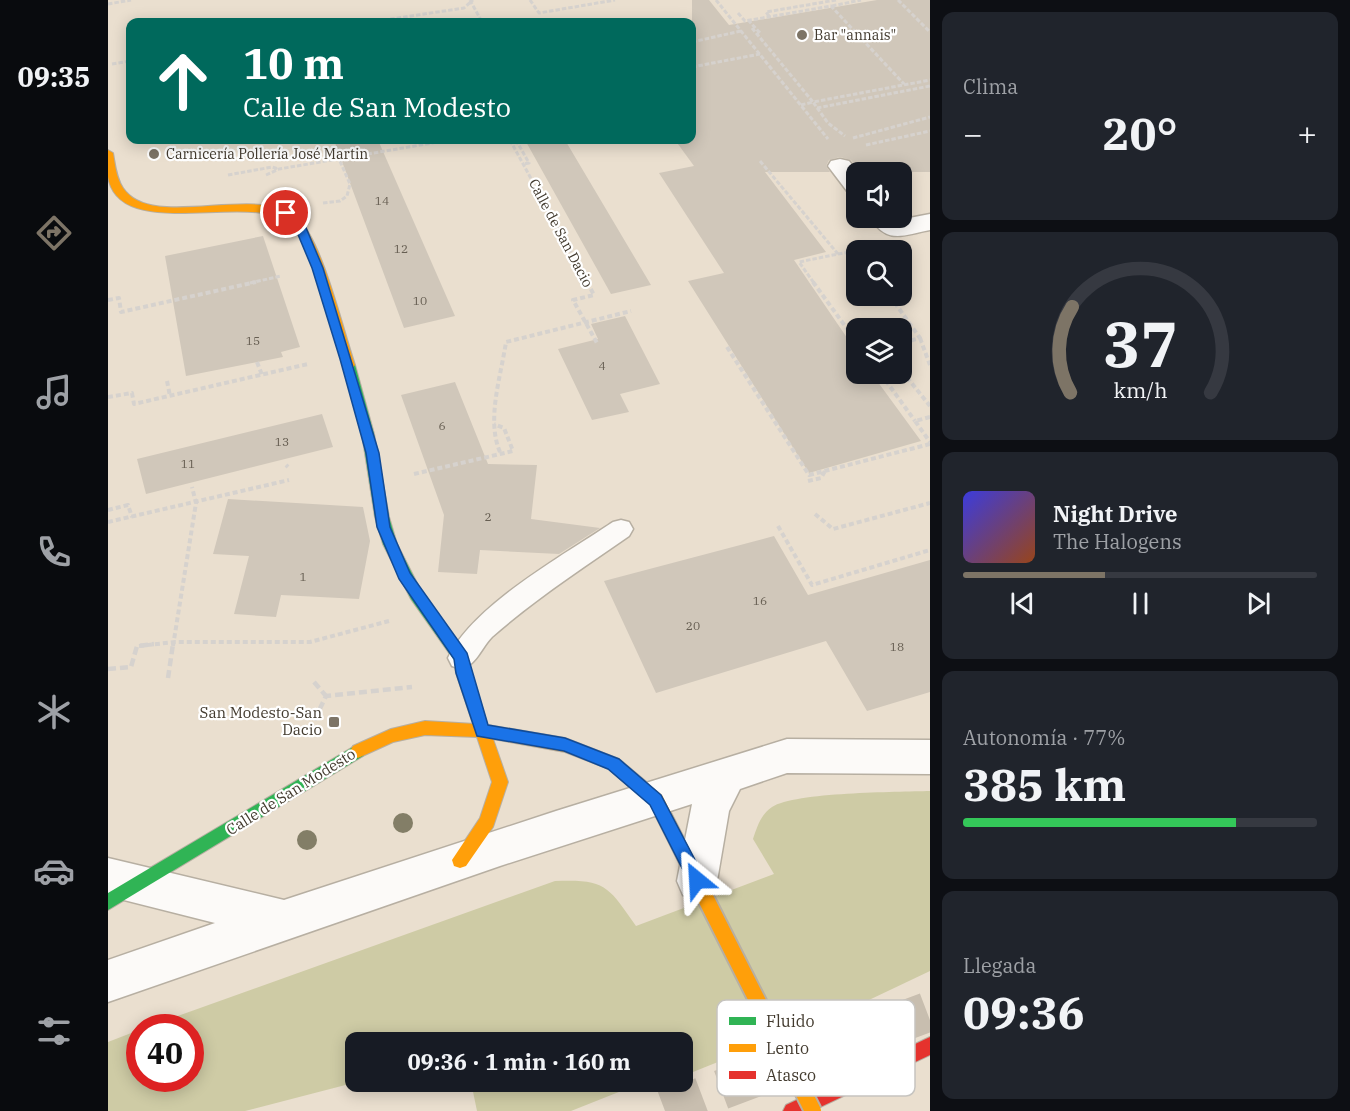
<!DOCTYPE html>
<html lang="es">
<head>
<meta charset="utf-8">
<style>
  body { margin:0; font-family:"IBM Plex Serif",serif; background:#20242c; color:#f1f3f6; height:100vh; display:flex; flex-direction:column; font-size:22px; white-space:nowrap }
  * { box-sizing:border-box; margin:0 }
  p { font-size:20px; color:#9ea1a6 }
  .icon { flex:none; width:33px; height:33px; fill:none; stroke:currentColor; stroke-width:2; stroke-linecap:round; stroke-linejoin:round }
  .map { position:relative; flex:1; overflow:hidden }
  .panel { display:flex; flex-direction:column; gap:12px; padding:12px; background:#0d0f14; width:420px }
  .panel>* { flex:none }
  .top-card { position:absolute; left:18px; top:18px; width:570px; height:126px; border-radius:12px; box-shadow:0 3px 15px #0003; background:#00695c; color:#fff; overflow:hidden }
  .buttons { position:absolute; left:738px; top:162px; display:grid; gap:12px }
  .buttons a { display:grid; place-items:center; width:66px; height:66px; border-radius:12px; background:#171b24; box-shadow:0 3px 15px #0003; font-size:30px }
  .speed { position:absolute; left:18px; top:1014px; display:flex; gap:12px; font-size:30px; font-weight:700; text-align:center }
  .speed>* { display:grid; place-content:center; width:78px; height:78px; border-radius:50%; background:#171b24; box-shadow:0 3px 15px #0003; line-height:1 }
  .speed .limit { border:9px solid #d22; background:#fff; color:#111 }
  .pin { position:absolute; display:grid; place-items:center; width:51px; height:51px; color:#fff; margin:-26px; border:3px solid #fff; border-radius:50%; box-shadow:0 2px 6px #0007 }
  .me { position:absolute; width:66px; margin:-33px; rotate:333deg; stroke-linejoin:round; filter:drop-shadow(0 0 4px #0008) }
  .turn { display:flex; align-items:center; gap:21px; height:126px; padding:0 18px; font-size:27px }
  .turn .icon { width:78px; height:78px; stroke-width:2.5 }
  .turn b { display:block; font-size:42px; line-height:51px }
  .big { font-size:45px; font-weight:700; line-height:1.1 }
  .panel .tile { flex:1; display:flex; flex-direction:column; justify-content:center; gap:9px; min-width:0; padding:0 21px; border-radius:12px; background:#20242c }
  .panel .dial { align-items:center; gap:0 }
  .dial svg { height:156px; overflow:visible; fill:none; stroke:#363941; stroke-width:7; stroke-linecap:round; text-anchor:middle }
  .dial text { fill:#f1f3f6; stroke:none }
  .song { display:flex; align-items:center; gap:18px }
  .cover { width:72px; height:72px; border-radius:9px; background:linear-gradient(135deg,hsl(240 70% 55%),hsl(20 70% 35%)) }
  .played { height:6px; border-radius:3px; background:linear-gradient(90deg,#7d7466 40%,#363941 40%) }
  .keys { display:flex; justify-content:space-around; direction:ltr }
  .heat { display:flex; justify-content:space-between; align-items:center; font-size:33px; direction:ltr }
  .charge { height:9px; border-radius:4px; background:linear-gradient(90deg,#34c759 77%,#363941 0) }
  .trip { position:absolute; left:237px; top:1032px; width:348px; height:60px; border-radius:12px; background:#171b24; box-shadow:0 3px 15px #0003; font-weight:700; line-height:60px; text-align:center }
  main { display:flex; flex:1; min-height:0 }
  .dock { display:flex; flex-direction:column; width:108px; justify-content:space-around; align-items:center; background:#090b0e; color:#9ea1a6 }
  .dock .icon { width:42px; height:42px }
  .dock .on { color:#7d7466 }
  .dock b { font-size:27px; color:#f1f3f6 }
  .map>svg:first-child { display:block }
  .green { fill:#cecba5 }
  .building { fill:#d0c7ba }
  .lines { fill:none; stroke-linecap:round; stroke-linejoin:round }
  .highway-tunnel { stroke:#c8beaf; stroke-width:40; stroke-dasharray:40 20; stroke-linecap:butt }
  .lane-casing { stroke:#b7afa2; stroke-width:3 }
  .street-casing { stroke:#b7afa2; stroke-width:3 }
  .fast-casing { stroke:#b7afa2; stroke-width:2 }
  .slow-casing { stroke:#b7afa2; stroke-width:2 }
  .jam-casing { stroke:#b7afa2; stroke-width:2 }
  .path-far2 { stroke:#d6d2ce; stroke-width:3; stroke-dasharray:4.5 2; stroke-linecap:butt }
  .path-far1 { stroke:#d6d2ce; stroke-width:4; stroke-dasharray:5 3; stroke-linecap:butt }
  .path { stroke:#d6d2ce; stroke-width:4.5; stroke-dasharray:8 4; stroke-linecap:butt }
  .lane { fill:#fcfaf8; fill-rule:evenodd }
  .street { fill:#fcfaf8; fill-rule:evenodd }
  .fast { fill:#30b455; fill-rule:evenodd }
  .slow { fill:#ff9f0a; fill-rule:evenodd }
  .jam { fill:#e5322d; fill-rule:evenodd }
  .slow-bridge-casing { stroke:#b7afa2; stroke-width:20; stroke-linecap:butt }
  .slow-bridge { stroke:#ff9f0a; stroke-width:16 }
  .tree { fill:#837e67 }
  .route { fill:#1a73e8; stroke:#114b97; stroke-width:1.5 }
  .poi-dot { fill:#7d7466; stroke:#fff; stroke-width:2 }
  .labels { text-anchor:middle; stroke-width:4.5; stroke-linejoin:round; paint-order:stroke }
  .number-label { font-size:12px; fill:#665e52 }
  .far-poi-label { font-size:14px; fill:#423a2e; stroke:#fff; text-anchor:start }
  .far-street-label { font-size:14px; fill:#423a2e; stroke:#fff }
  .poi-label { font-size:15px; fill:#423a2e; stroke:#fff; text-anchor:end }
  .street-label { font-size:15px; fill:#423a2e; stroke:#fff }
  .key { fill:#fff; stroke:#c6c4c0; stroke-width:1.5 }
  .key-label { font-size:16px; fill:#423a2e }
</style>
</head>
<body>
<main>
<nav class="dock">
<b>09:35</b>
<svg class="icon on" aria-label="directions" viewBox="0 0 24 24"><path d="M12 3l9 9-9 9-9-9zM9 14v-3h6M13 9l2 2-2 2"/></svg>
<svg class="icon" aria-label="music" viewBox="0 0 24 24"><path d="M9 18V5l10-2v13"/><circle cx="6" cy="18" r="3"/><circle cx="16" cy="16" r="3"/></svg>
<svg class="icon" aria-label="phone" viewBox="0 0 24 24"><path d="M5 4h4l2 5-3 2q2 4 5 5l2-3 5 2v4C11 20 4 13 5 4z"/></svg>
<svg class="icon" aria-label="climate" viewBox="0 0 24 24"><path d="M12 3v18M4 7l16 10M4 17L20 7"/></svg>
<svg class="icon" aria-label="car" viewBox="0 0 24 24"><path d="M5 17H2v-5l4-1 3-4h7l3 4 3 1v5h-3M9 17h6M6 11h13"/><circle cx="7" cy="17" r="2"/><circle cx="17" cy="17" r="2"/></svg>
<svg class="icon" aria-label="filters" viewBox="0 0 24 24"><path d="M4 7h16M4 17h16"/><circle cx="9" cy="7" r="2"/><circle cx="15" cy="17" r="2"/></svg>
</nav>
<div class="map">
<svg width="822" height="1111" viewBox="0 0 822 1111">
  <rect width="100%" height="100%" fill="#eadfcf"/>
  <path class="green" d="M 822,791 L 822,971 L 742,1009 L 575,1076 L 574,1042 L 248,1042 L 249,1082 L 137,1111 L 0,1111 L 0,1042 L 31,1030 L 32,1078 L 82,1078 L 82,1028 L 39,1027 L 447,881 C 498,879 500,886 528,926 L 666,874 L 645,839 C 649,827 653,814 664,807 C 687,792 789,792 822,791 Z
    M 363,1082 L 536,1082 L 463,1111 L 369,1111 Z"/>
  <path class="building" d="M 584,0 L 601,0 L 621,25 L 769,0 L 822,0 L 822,172 L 752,172 L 743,160 L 732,157 L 721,160 L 718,166 L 722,172 L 657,172 L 718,252 L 686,260 L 748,351 L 748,374 L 764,374 L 813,441 L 701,473 L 580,281 L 616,273 L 551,173 L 586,166 L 567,140 L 584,140 Z
    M 226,140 L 270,140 L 347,316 L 296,328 Z
    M 417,140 L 457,140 L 543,285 L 503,294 Z
    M 155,236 L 192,347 L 173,352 L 175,357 L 78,376 L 57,256 Z
    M 517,316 L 552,384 L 512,394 L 521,412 L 484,420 L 450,349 L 490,339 L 483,324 Z
    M 347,382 L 380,464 L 429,465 L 423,519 L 492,528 L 451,554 L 372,550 L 369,574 L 330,572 L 336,515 L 293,395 Z
    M 214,414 L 225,447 L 38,494 L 29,459 Z
    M 120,499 L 255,507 L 262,541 L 251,599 L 173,595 L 168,617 L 126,614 L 141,556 L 105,554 Z
    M 666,536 L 700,595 L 822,560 L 822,692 L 759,711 L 718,641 L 548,693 L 496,581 Z"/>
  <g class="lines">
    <path class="highway-tunnel" d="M 557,1111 L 822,1011"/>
    <defs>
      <path id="lane" d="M 513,520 L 521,522 L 525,529 L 521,536 C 475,568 427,599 384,637 C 371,650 366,674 344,666 L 340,658 C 365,605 456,555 505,522 Z"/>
      <path id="street" d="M 732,159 L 741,161 L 750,172 L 748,194 L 739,191 L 720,166 L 723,161 Z
        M 822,214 L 822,230 C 795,235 780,245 762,218 L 791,220 Z
        M 679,739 L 822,740 L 822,774 L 679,773 L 632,789 L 621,811 L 609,881 L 603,895 L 589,901 L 575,895 L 569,881 L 584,804 L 392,866 L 0,1002 L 0,960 L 107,923 L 0,896 L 0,858 L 176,900 L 448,811 Z"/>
      <path id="fast" d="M 241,361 L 247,365 L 266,434 L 281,517 L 289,544 L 313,591 L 358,654 L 380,727 L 378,732 L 373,734 L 368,732 L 366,727 L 348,673 L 346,660 L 303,599 L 275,544 L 267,517 L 254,434 L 235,365 Z
        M 250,744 L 255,746 L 258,751 L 255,756 L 0,910 L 0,893 Z"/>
      <path id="slow" d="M 0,150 L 5,153 C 7,164 8,178 15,188 C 45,233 155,180 192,221 C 215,245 235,330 247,365 L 245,368 L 241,369 L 235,365 C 226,338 201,239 183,224 C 145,190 12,244 0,177 C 0,169 0,159 0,150 Z
        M 373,720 L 380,725 L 457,738 L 511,759 L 554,795 L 595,875 L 597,881 L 595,887 L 589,889 L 583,887 L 542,805 L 501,769 L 457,752 L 385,739 L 400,782 L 385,827 L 358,866 L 352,868 L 346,866 L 344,860 L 372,818 L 384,782 L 369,737 L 317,735 L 285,742 L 250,758 L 245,756 L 242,751 L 245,746 L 283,729 L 317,721 L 367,724 Z"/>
      <path id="jam" d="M 822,1037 L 822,1055 L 704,1111 L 675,1111 L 678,1105 Z"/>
    </defs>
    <use href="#lane" class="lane-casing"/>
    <use href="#street" class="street-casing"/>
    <use href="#fast" class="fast-casing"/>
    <use href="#slow" class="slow-casing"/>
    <use href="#jam" class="jam-casing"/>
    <path class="path-far2" d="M 362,0 L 374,22
      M 422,0 L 431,13 L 507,0
      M 608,0 L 720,139
      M 790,0 L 822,32
      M 0,4 L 23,0
      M 724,6 L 753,0
      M 630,13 L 637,21 L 723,6 L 796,84
      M 661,16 L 658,12 L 728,0
      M 640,20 L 652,33 L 649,33
      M 263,22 L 356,8 L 365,0
      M 644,28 L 705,102 L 822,80
      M 584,42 L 633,31
      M 4,64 L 22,61
      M 584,67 L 652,54
      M 693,105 L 705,102 L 720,123 L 737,136
      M 709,108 L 822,86
      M 745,138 L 822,117
      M 402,140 L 480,283
      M 408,140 L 421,163 L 416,164
      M 758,145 L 822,131
      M 652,161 L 730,254 L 691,262 L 706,283
      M 120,175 L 164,167 L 171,169
      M 158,175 L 171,169 L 342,140
      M 215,203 L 232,201 L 239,196 L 242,184 L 231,159
      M 730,254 L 748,251
      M 142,283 L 173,276"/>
    <path class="path-far1" d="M 479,282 L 486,295 L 465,300 L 489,343
      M 705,282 L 748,341
      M 782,296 L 812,338 L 794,343
      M 0,300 L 11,298 L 13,312 L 148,282
      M 812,338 L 822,365
      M 619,347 L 701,475 L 822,444
      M 149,362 L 154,375
      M 794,371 L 822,406
      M 773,374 L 807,421
      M 59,381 L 62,396
      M 0,397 L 24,393 L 26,404 L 200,364
      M 822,417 L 807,421 L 822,442
      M 392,452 C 378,420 393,376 398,342 L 523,311
      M 178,465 L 180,467
      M 306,474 L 405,451 L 396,428 L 386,424
      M 700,481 L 713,478 L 717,471
      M 0,510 L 20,505 L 24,517
      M 707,514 L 725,529 L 822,503
      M 0,522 L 181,480
      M 670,526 L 704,585 L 822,550
      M 31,646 L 67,642 L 202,642 L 281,621
      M 65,646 L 88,503 L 84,487"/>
    <path class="path" d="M 0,669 L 23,667 L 29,646 L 46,644
      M 60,678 L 65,644
      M 206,682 L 218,696
      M 201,731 L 218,696 L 304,687"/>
    <use href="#lane" class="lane"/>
    <use href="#street" class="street"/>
    <use href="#fast" class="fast"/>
    <use href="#slow" class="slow"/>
    <use href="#jam" class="jam"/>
    <defs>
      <path id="slow-bridge" d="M 589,881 L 705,1111"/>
    </defs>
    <use href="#slow-bridge" class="slow-bridge-casing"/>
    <use href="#slow-bridge" class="slow-bridge"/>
  </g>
  <g class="tree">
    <circle cx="295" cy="823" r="10"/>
    <circle cx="199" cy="840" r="10"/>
  </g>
  <path class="route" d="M 178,210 L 196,223 L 215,268 L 271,453 L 282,527 L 302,573 L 359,653 L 380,725 L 457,738 L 511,759 L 553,795 L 595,875 L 597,880 L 595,886 L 589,889 L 583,886 L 542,805 L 500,769 L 456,751 L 369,736 L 348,673 L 346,659 L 291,579 L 269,527 L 258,453 L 232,359 L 204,268 L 186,225 L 173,213 Z"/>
  <g class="poi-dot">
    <circle cx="694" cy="35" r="6"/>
    <circle cx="46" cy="154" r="6"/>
    <rect x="220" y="716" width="12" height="12" rx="3"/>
  </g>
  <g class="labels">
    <g class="number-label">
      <text x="274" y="205">14</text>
      <text x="293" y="253">12</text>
      <text x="312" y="305">10</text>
      <text x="145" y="345">15</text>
      <text x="494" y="370">4</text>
      <text x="334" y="430">6</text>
      <text x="174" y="446">13</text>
      <text x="80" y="468">11</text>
      <text x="380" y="521">2</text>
      <text x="195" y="581">1</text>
      <text x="652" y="605">16</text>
      <text x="585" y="630">20</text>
      <text x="789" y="651">18</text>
    </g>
    <g class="far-poi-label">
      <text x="706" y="40">Bar "annais"</text>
      <text x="58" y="159">Carnicería Pollería José Martin</text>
    </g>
    <g class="far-street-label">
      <text transform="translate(453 233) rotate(62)" y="5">Calle de San Dacio</text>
    </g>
    <g class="poi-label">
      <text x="214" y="718">San Modesto-San<tspan x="214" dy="17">Dacio</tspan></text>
    </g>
    <g class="street-label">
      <text transform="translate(183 792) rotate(-32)" y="5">Calle de San Modesto</text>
    </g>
  </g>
  <rect x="609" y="1000" width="198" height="96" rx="9" class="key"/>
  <rect x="621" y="1017" width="27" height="8" fill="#30b455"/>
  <rect x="621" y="1044" width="27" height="8" fill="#ff9f0a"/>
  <rect x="621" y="1071" width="27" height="8" fill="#e5322d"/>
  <g class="key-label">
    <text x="658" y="1027">Fluido</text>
    <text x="658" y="1054">Lento</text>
    <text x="658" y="1081">Atasco</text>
  </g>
</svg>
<div class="buttons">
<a><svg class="icon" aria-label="sound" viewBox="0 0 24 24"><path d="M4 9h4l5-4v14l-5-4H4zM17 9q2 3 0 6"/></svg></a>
<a><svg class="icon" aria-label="search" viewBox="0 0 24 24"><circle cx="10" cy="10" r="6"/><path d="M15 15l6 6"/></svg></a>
<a><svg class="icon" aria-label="layers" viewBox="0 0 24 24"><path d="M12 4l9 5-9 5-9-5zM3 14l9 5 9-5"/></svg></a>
</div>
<div class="speed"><div class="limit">40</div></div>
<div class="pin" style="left:178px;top:213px;background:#d93025"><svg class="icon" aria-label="arrive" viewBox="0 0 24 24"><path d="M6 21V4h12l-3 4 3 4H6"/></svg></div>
<svg class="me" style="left:589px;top:880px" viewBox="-20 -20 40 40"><path d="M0-17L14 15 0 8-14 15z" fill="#1a73e8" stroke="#fff" stroke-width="4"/></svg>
<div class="trip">09:36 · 1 min · 160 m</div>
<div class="top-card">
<div class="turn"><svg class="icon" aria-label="ahead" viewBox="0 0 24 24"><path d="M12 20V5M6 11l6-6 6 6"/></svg><div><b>10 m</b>Calle de San Modesto</div></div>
</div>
</div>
<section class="panel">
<div class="tile"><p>Clima</p>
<div class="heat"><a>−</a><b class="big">20°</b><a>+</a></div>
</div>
<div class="tile dial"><svg viewBox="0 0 100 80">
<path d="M14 69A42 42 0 1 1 86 69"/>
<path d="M14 69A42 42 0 0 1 15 25" stroke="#7d7466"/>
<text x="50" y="56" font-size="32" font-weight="700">37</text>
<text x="50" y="72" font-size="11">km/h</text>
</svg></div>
<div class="tile">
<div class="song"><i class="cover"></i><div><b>Night Drive</b><p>The Halogens</p></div></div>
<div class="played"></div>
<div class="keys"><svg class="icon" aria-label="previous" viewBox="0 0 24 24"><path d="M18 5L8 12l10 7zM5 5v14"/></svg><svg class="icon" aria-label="pause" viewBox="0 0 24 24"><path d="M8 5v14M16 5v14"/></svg><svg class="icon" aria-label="next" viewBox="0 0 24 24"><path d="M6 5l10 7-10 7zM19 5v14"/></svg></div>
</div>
<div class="tile"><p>Autonomía · 77%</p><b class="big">385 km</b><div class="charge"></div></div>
<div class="tile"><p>Llegada</p><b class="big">09:36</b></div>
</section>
</main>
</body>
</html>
